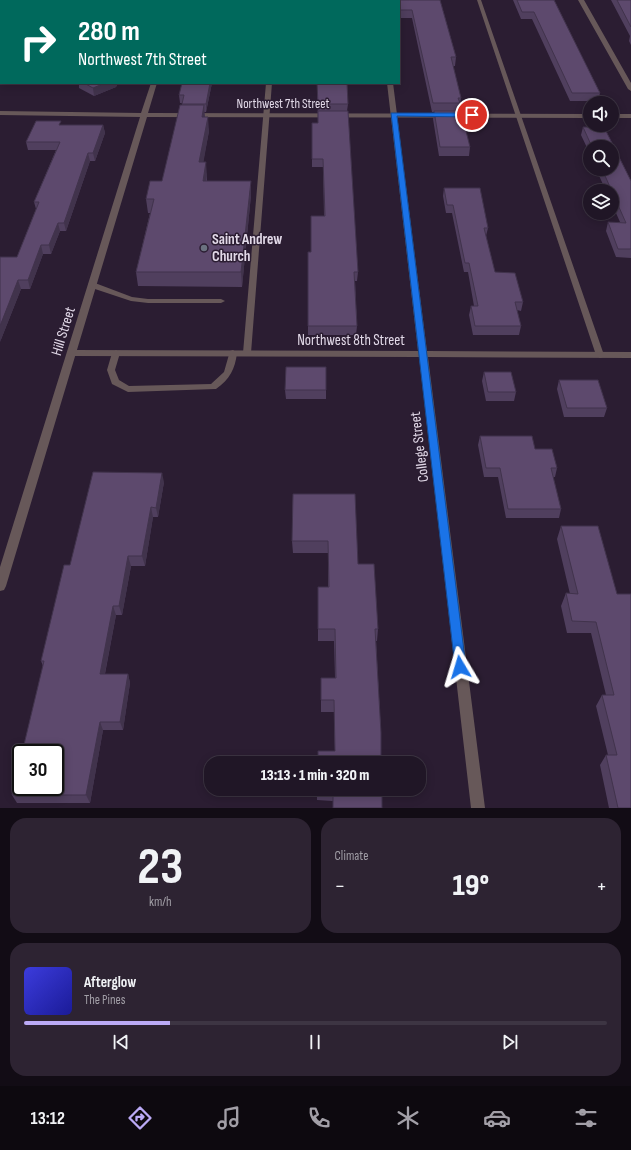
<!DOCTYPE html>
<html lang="en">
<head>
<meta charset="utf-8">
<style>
  body { margin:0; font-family:"Sofia Sans Condensed",sans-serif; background:#2d2332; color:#f1f3f6; height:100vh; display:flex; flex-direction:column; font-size:15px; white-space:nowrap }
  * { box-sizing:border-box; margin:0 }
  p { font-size:13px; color:#a29fa7 }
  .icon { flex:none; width:22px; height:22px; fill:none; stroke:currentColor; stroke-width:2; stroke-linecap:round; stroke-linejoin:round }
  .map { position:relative; height:808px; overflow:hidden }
  .side { display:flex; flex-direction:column; gap:10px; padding:10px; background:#120c15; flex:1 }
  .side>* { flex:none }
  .guide { position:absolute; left:0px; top:0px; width:400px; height:84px; box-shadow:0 2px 10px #0003,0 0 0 1px #3d3543; background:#00695c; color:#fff; overflow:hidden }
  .fabs { position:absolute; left:583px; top:96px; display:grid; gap:8px }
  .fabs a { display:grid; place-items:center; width:36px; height:36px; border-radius:50%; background:#201626; box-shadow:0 2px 10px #0003,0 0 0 1px #3d3543; font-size:20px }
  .speed { position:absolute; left:12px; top:744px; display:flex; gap:8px; font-size:20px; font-weight:700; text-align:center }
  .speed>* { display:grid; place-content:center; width:52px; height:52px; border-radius:50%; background:#201626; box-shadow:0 2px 10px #0003,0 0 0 1px #3d3543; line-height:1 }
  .speed .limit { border:2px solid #111; border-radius:6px; background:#fff; color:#111 }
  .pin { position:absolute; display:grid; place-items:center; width:34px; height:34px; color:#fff; margin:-17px; border:2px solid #fff; border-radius:50%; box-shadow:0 1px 4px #0007 }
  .me { position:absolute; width:44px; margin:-22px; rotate:353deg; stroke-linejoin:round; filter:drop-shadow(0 0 3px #0008) }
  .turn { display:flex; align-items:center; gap:14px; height:84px; padding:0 12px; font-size:18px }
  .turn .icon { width:52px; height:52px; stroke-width:2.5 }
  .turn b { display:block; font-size:28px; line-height:34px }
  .big { font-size:30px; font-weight:800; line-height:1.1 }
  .side .tile { flex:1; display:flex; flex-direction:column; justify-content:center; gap:6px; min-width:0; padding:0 14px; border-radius:16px; background:#2d2332 }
  .side .dial { align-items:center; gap:0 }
  .dial b { font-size:52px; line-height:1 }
  .song { display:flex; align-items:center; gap:12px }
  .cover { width:48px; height:48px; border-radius:6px; background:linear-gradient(135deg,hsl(240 70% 55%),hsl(240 70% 35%)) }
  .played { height:4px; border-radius:2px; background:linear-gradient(90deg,#bbaaf6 25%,#3d3543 25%) }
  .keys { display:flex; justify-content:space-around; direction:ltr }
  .heat { display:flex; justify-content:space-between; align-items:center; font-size:22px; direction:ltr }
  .side .tiles { flex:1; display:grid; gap:10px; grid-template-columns:1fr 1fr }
  .tile:last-child { grid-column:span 2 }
  .trip { position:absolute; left:204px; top:756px; width:222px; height:40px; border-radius:16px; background:#201626; box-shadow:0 2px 10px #0003,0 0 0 1px #3d3543; font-weight:800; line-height:40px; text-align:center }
  .tabs { display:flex; height:64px; justify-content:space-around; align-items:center; background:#0d090f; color:#a29fa7 }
  .tabs .icon { width:28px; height:28px }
  .tabs .active { color:#bbaaf6 }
  .tabs b { font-size:18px; color:#f1f3f6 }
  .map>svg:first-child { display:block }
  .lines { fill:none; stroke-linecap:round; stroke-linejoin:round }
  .service { fill:#675859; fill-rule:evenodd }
  .minor { fill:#675859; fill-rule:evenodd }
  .tertiary { fill:#675859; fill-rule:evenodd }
  .wall { fill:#503f5e }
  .shaded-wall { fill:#41334c }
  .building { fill:#5d496d; stroke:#41334c }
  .route { fill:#1a73e8; stroke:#114b97 }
  .worship-dot { fill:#6b7280; stroke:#2b1d32; stroke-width:1.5 }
  .labels { text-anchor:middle; stroke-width:3; stroke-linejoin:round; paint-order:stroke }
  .far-street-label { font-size:13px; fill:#e2d9e8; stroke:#2b1d32 }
  .poi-label { font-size:15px; font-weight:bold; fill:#e2d9e8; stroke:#2b1d32; text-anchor:start }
  .street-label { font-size:15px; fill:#e2d9e8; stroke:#2b1d32 }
</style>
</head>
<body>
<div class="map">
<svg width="631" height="808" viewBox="0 0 631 808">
  <rect width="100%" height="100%" fill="#2b1d32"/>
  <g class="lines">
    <path class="service" d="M 276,0 L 280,0 L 280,1 L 276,1 Z
      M 477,0 L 481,0 L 604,355 L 603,357 L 600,358 L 596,355 Z
      M 266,83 L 272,83 L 251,353 L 247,356 L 243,353 Z
      M 89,283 L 95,283 L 132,297 L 148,299 L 221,299 L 225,301 L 221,303 L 148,303 L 131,301 L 89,287 L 88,285 Z
      M 116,350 L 120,353 L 115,370 L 119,380 L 129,386 L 211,384 L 224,372 L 230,351 L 233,350 L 237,353 C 235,369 230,379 216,389 L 128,392 L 112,384 L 107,370 L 112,353 Z"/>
    <path class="minor" d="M 376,0 L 382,0 L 382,1 L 376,1 Z
      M 578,0 L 584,0 L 631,83 L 631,91 L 628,89 Z
      M 387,83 L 393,83 L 427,351 L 631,352 L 631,358 L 428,357 L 485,808 L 471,808 L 419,357 L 72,356 L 67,353 L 72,350 L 418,351 Z"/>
    <path class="tertiary" d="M 182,0 L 188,0 L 188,1 L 182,1 Z
      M 151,83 L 157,83 L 148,113 L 590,114 L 590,118 L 147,117 L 6,586 L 4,590 L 0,591 L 0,567 L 140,117 L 0,115 L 0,111 L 141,113 Z
      M 612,114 L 631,114 L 631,118 L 612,118 Z"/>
  </g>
  <path class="wall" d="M 11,0 L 78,0 L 78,1 L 11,1 Z
    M 391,0 L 440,0 L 456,57 L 455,66 L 453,66 L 461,98 L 459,111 L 470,147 L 469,156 L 439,156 L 433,119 L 434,112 L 432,112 L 412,18 L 399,18 L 399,1 L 391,1 Z
    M 513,0 L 554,0 L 600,93 L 598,101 L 570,101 L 532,19 L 521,19 Z
    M 611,0 L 631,0 L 631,45 L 629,41 L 630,36 Z
    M 79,83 L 118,83 L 116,87 L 94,96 L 79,88 Z
    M 212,83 L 206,112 L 204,112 L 205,117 L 209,131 L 203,162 L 207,176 L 207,181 L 251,195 L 242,287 L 138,286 L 136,272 L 150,213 L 148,213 L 146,199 L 162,181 L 182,105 L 182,103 L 180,103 L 179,95 Z
    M 317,83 L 348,104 L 347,111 L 358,272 L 357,281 L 355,281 L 357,326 L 356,335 L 308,335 L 308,252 L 311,252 L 324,216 L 323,167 L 312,167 L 312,123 L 318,123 Z
    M 62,125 L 103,125 L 105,133 L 95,161 L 90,161 L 66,231 L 60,231 L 51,254 L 43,254 L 30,289 L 21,289 L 0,342 L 17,257 L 36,209 L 34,202 L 56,150 L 28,150 L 26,142 Z
    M 583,127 L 604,127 L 631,181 L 631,258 L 616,257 L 606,231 L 608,222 L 620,222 L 612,204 L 612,191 L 606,191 L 596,169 L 612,169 L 612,147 L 590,147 L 590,154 L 581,135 Z
    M 444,188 L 488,228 L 486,236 L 495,272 L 523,302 L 521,311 L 517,310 L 521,326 L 519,335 L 473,335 L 469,315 L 471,306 L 474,306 L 468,272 L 464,272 L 452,213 L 446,213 L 443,196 Z
    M 326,367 L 326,399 L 286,399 L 285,390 Z
    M 484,372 L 516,392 L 514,401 L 486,401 L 482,381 Z
    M 559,380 L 607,408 L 604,417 L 564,417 L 557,389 Z
    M 480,436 L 535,449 L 557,468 L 555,477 L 553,477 L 561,509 L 559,518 L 506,518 L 498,477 L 484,477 L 478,445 Z
    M 164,482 L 158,517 L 153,517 L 145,566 L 131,566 L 122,615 L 116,615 L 105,674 L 128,674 L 130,683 L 123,730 L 103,730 L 90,803 L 17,803 L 12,795 L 43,666 L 41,661 L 70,565 Z
    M 293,494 L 358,564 L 378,629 L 377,641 L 376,641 L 381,733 L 335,751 L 334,712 L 321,712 L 321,690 L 335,678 L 334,641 L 318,641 L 318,587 L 328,587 L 328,553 L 293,553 L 292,541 Z
    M 561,526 L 598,526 L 631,808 L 609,808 L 600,765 L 606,755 L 608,755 L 596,706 L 602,695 L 606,695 L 591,633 L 567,633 L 561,606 L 566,593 L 570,594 L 557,539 Z
    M 317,789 L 382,789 L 332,801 L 317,800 Z"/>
  <path class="shaded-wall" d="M 105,83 L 118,83 L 116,87 L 94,96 L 93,88 Z
    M 210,83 L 212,83 L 206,112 L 206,104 Z
    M 204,105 L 205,119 L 202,117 Z
    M 208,117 L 209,131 L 201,176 L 199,162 Z
    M 103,125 L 105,133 L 95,161 L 93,153 Z
    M 88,153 L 90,161 L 66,231 L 64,223 Z
    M 206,162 L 207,176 L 204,195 L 203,181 Z
    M 251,181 L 251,195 L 242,287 L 241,272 Z
    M 58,223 L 60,231 L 51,254 L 49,245 Z
    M 41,245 L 43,254 L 30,289 L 28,280 Z
    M 18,280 L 21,289 L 0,342 L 0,326 Z
    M 162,473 L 164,482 L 158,517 L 156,508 Z
    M 151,507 L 153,517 L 145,566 L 142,556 Z
    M 128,556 L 131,566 L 122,615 L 119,606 Z
    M 113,606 L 116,615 L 103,683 L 100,674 Z
    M 128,674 L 130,683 L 123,730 L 120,722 Z
    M 100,722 L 103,730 L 90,803 L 86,795 Z"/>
  <path class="building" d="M 111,0 L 140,0 L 140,1 L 111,1 Z
    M 214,0 L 237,0 L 237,1 L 213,1 Z
    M 317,0 L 344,0 L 344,1 L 317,1 Z
    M 393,0 L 440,0 L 456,57 L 451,57 L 461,98 L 458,98 L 460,103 L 433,103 L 412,10 L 399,10 L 399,1 L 393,1 Z
    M 517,0 L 554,0 L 600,93 L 572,93 L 534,12 L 522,12 Z
    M 617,0 L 631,0 L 631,27 Z
    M 84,83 L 105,83 L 93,88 Z
    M 182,83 L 210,83 L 206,104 L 182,104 L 184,95 L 179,95 Z
    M 317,83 L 347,83 L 348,104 L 318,104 Z
    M 180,105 L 204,105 L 202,117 L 208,117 L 199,162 L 206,162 L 203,181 L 251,181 L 241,272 L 136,272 L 154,199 L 146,199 L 150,181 L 162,181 Z
    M 318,111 L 348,111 L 358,272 L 354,272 L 357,326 L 308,326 L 308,252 L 311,252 L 311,216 L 325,216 L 323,159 L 312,159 L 312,123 L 318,123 Z
    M 434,111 L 461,111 L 470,147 L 440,147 Z
    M 36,121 L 61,121 L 59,125 L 103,125 L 93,153 L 88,153 L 64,223 L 58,223 L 49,245 L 41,245 L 28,280 L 18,280 L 0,326 L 0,257 L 17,257 L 39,202 L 34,202 L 60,142 L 26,142 Z
    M 583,127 L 604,127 L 631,181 L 631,249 L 618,249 L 608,222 L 626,223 L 602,169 L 612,169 L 612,147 L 592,147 Z
    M 444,188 L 480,188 L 488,228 L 484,228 L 495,272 L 515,273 L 523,302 L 515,302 L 521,326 L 475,326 L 471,306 L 478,306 L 469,263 L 465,263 L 453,205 L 447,205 Z
    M 286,367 L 326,367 L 326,390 L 285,390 Z
    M 484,372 L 511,372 L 516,392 L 488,392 Z
    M 559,380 L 598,380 L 607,408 L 567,408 Z
    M 480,436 L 532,436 L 535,449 L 552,449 L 557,468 L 551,468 L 561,509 L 508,509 L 500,468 L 486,468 Z
    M 93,472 L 162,473 L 156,508 L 151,507 L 142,556 L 128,556 L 119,606 L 113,606 L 100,674 L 128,674 L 120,722 L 100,722 L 86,795 L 12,795 L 21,757 L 21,787 L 55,787 L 55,753 L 22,753 L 44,661 L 41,661 L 64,565 L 70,565 Z
    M 293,494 L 355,494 L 358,564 L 374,564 L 378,629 L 375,629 L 381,733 L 381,763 L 318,763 L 318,751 L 335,751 L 334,700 L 321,700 L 321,678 L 336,678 L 335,629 L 318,629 L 318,587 L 329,587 L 328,541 L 292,541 Z
    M 561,526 L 598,526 L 617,594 L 631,594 L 631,808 L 618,808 L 606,755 L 617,755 L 602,695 L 614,695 L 596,622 L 572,621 L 566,593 L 578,594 Z
    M 317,789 L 382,789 L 382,808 L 333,808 L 333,790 L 317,790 Z"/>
  <path class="route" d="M 391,113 L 472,113 L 475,115 L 472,117 L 397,116 L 466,667 L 465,671 L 460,673 L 456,671 L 455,667 Z"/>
  <circle class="worship-dot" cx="204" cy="248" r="4"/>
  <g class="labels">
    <g class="far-street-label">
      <text x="283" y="108">Northwest 7th Street</text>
    </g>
    <g class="poi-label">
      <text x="212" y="244">Saint Andrew<tspan x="212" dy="17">Church</tspan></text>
    </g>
    <g class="street-label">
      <text transform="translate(63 331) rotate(-73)" y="5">Hill Street</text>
      <text x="351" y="345">Northwest 8th Street</text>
      <text transform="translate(419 447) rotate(-97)" y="5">College Street</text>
    </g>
  </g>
</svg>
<div class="fabs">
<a><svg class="icon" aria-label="sound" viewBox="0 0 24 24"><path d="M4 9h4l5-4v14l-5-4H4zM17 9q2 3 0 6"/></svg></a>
<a><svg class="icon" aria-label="search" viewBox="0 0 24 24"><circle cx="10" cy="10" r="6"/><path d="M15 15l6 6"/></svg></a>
<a><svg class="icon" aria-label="layers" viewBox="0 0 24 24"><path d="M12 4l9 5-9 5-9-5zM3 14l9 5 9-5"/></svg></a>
</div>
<div class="speed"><div class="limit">30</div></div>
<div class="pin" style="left:472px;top:115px;background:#d93025"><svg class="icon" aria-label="arrive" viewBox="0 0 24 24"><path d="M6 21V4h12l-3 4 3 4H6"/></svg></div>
<svg class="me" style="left:460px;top:667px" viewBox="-20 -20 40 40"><path d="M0-17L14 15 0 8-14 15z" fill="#1a73e8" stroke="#fff" stroke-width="4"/></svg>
<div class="trip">13:13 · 1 min · 320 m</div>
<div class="guide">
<div class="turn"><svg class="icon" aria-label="right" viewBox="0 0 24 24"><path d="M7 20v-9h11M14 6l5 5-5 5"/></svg><div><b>280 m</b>Northwest 7th Street</div></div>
</div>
</div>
<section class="side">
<div class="tiles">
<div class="tile dial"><b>23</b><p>km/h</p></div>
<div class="tile"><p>Climate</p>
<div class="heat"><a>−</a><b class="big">19°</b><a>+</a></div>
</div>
<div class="tile">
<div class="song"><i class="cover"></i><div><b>Afterglow</b><p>The Pines</p></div></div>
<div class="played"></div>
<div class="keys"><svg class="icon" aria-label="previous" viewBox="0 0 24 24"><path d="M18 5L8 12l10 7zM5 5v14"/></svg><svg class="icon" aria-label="pause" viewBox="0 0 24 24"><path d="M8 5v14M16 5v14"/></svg><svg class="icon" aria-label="next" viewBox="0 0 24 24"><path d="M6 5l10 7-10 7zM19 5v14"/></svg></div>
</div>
</div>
</section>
<nav class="tabs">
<b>13:12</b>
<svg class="icon active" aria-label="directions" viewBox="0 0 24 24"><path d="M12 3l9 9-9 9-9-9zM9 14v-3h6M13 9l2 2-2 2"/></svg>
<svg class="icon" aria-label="music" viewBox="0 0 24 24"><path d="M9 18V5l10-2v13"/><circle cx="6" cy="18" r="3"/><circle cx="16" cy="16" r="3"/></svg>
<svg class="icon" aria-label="phone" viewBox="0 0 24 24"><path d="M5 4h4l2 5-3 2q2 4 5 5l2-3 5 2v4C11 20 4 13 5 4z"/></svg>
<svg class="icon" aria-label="climate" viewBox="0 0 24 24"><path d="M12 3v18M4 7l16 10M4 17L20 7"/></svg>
<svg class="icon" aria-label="car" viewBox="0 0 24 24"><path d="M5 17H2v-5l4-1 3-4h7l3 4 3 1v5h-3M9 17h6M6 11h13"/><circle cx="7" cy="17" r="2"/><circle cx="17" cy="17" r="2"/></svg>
<svg class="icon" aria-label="filters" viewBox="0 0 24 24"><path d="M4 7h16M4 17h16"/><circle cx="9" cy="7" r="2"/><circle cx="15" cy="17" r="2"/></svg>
</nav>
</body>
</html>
